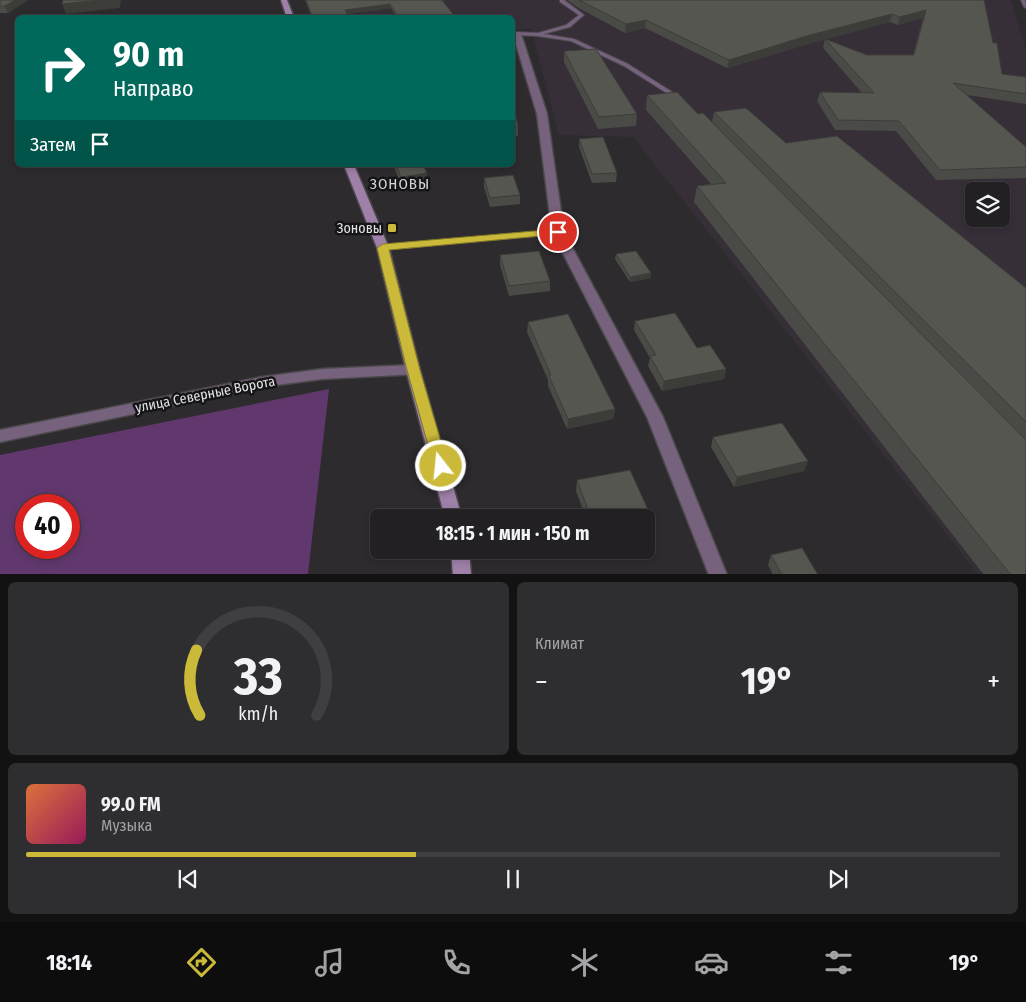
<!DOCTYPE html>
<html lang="ru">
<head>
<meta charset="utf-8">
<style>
  body { margin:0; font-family:"Fira Sans Condensed",sans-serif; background:#2e2d2f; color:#f1f3f6; height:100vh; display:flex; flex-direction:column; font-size:19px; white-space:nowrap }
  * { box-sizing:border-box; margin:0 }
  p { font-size:16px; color:#a2a3a5 }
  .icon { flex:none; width:28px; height:28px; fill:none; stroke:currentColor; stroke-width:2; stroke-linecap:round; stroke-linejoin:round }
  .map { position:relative; height:574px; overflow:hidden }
  .details { display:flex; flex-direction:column; gap:8px; padding:8px; background:#131213; flex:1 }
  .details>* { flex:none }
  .hud { position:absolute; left:15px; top:15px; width:500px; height:152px; border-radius:8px; box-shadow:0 2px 8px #0003,0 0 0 1px #3f3e40; background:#00695c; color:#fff; overflow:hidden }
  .fabs { position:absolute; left:965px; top:182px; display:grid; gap:10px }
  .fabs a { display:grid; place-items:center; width:45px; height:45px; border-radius:8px; background:#222022; box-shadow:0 2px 8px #0003,0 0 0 1px #3f3e40; font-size:25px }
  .speed { position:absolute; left:15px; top:494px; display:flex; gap:10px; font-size:25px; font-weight:700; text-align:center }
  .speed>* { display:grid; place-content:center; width:65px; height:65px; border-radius:50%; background:#222022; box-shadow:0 2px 8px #0003,0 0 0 1px #3f3e40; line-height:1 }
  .speed .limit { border:8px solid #d22; background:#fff; color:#111 }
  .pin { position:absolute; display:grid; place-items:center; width:42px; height:42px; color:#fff; margin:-21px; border:2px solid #fff; border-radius:50%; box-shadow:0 1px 5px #0007 }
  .me { position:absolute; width:55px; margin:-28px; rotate:344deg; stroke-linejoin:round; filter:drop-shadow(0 0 4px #0008) }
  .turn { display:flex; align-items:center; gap:18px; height:105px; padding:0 15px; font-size:22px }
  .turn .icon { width:65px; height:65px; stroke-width:2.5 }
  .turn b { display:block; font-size:35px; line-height:42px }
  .then { display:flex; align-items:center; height:48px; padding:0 15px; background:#0003; gap:10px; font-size:19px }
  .big { font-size:38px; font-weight:700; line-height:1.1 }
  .details .tile { flex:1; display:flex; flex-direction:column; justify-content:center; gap:8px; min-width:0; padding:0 18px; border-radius:8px; background:#2e2d2f }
  .details .dial { align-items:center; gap:0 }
  .dial svg { height:130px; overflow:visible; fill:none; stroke:#3f3e40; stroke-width:7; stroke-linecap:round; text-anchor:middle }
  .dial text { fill:#f1f3f6; stroke:none }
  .song { display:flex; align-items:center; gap:15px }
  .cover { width:60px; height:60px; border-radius:8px; background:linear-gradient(135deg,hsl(20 70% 55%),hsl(330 70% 35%)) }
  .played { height:5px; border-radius:2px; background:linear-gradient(90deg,#cbba39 40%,#3f3e40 40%) }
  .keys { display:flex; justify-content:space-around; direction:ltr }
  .heat { display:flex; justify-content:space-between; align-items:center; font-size:28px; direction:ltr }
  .details .tiles { flex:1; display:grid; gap:8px; grid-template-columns:1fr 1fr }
  .tile:last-child { grid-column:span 2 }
  .trip { position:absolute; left:370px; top:509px; width:285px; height:50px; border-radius:8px; background:#222022; box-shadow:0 2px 8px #0003,0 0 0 1px #3f3e40; font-weight:700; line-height:50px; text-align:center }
  .menu { display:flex; height:80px; justify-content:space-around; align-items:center; background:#0e0d0e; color:#a2a3a5 }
  .menu .icon { width:35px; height:35px }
  .menu .selected { color:#cbba39 }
  .menu b { font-size:22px; color:#f1f3f6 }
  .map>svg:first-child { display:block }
  .built { fill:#362f38; fill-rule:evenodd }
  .green { fill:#61386e; fill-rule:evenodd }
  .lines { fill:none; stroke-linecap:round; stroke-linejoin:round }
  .lane-casing { stroke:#4b484b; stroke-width:2 }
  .street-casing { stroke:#4b484b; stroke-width:3 }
  .secondary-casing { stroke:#4b484b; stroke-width:3 }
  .lane { fill:#76627c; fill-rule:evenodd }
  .street { fill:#76627c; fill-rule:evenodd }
  .secondary { fill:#9f80a9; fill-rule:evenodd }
  .wall { fill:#4a4a46; fill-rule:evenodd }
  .shaded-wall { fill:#3c3c39 }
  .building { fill:#565651; stroke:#3c3c39 }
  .route { fill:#cbba39; stroke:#847925 }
  .poi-dot { fill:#cbba39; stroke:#151416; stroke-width:2 }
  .labels { text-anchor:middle; stroke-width:5; stroke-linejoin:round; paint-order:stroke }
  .poi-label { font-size:14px; fill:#e4e2e4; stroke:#151416; text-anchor:end }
  .street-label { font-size:14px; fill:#e4e2e4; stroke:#151416 }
  .neighbourhood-label { font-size:15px; letter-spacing:1px; fill:#d7d3d8; stroke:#151416 }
</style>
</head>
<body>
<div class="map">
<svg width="1026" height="575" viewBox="0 0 1026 575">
  <rect width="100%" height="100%" fill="#2e2b2e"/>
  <path class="built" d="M 351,0 L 1011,0 L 1026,51 L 1026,574 L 978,574 L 633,137 L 559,135 L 531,28 L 513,30 L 512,18 L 362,17 ZM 974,191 L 1001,191 L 1001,219 L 974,219 Z"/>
  <path class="green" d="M 329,389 L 308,574 L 0,574 L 0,455 ZM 26,505 L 69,505 L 69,548 L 26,548 Z"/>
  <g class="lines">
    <defs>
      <path id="lane" d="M 560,0 L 564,0 L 584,15 L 570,27 L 544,34 L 574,39 L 628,64 L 680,97 L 680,99 L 676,99 L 624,66 L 571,41 L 537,36 L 515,35 L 515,33 L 517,32 L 538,33 L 566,25 L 579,15 L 560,2 Z
        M 1021,0 L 1025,0 L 1026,8 L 1024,7 Z
        M 558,230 L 561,230 L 562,232 L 561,234 L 383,250 L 379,248 L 383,246 Z"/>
      <path id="street" d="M 512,31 L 521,34 L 547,114 L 564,232 L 663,417 L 727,575 L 709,575 L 647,417 L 552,232 L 537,114 Z
        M 413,365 L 418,366 L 420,370 L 418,374 L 322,379 L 262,387 L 0,442 L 0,430 L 262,377 L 322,369 Z"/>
      <path id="secondary" d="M 281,0 L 287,0 L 294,18 L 287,18 Z
        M 344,165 L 354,165 L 389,248 L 420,370 L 462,518 L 445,518 L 406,370 L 377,248 Z
        M 451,550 L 469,550 L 471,575 L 453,575 Z"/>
    </defs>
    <use href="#lane" class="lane-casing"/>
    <use href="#street" class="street-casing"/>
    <use href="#secondary" class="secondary-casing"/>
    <use href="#lane" class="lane"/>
    <use href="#street" class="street"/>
    <use href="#secondary" class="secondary"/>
  </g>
  <path class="wall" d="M 0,0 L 28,0 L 8,13 L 0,13 Z
    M 305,0 L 442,0 L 456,18 L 397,18 L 391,8 L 347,14 L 349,18 L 312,18 Z
    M 567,0 L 984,0 L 993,43 L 1002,74 L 1026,77 L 1026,104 L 967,95 L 1026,147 L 1026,178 L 936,180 L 896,131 L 835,130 L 817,101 L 820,92 L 862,93 L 823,48 L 825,39 L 727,68 L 645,28 L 625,33 L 577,7 ZM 923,18 L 913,55 L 867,55 L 826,39 L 890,22 L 898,25 Z
    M 564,51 L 637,114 L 636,126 L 598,129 L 564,62 Z
    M 647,95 L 698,114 L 712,122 L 714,112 L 786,143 L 1026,288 L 1026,575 L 984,575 L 694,202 L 697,186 L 711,184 L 646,110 Z
    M 512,110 L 518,127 L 518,136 L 512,136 Z
    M 579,139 L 617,173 L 616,182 L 592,183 L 579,147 Z
    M 393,165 L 423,165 L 427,182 L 402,186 Z
    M 484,178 L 520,195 L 520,204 L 490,207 L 484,187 Z
    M 616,254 L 651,273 L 651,278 L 630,282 L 615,259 Z
    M 500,255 L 550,281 L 550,291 L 509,296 L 500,265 Z
    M 635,321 L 697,348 L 726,369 L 724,379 L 662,391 L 648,366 L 650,358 L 634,330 Z
    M 528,322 L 615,409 L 613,419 L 567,429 L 548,386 L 548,380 L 527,332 Z
    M 713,437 L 808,461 L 804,471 L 734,487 L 711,447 Z
    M 577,480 L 650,514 L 648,524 L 646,524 L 646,518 L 586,518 L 576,491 Z
    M 771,555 L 818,575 L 773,575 L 768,565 Z"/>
  <path class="shaded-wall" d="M 15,0 L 28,0 L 8,13 L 5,6 Z
    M 101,0 L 121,0 L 120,8 L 66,14 L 62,4 Z
    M 390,4 L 391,8 L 345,14 L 345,10 Z
    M 926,10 L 923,18 L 898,25 L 900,17 Z
    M 892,14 L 890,22 L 808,44 L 727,68 L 729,60 L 810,35 Z
    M 646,20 L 645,28 L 625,33 L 626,24 Z
    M 427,173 L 427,182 L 402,186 L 401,177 Z
    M 651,273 L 651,278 L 630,282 L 630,277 Z
    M 726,369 L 724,379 L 662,391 L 664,381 Z
    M 615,409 L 613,419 L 567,429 L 568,419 Z
    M 808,461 L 804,471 L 734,487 L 737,477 Z
    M 650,514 L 648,524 L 646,524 L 646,518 L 632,518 Z"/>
  <path class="building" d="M 0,0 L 15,0 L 5,6 L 0,6 Z
    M 63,0 L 101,0 L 62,4 Z
    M 306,0 L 442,0 L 456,18 L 399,18 L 390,4 L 345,10 L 349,18 L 313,18 Z
    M 579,0 L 984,0 L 993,43 L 997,43 L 1002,74 L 1026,77 L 1026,94 L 953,83 L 1026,147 L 1026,167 L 940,170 L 899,121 L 838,120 L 820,92 L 874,93 L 825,39 L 867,55 L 914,55 L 926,10 L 900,17 L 892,14 L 810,35 L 729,60 L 646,20 L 626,24 Z
    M 596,49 L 637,114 L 599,117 L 564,51 Z
    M 677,92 L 698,114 L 703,113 L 1026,440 L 1026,575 L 1011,575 L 697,186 L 726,183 L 647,95 Z
    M 746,108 L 786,143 L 837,136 L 1026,288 L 1026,422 L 714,112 Z
    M 512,110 L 515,110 L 518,127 L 512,127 Z
    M 603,137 L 617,173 L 592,174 L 579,139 Z
    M 396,165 L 423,165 L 427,173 L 401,177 Z
    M 513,175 L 520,195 L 490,198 L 484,178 Z
    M 539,251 L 550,281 L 509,286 L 500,255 Z
    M 636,251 L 651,273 L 630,277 L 616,254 Z
    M 675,313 L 697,348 L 710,345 L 726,369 L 664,381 L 650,356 L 656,355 L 635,321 Z
    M 568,314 L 615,409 L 568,419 L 549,376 L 551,375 L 528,322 Z
    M 782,423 L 808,461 L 737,477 L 713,437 Z
    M 630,470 L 650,514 L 632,518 L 591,518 L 577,480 Z
    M 802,548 L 818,575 L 782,575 L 771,555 Z"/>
  <path class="route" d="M 558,229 L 562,230 L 563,232 L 562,234 L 389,250 L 420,370 L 448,466 L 446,470 L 441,472 L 435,470 L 407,370 L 377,248 L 383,244 Z"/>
  <rect class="poi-dot" x="387" y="223" width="10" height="10" rx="2.5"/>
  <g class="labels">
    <g class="poi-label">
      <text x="382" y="233">Зоновы</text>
    </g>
    <g class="street-label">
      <text transform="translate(205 394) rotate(-11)" y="5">улица Северные Ворота</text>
    </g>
    <g class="neighbourhood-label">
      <text x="400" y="189">ЗОНОВЫ</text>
    </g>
  </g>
</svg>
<div class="fabs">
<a><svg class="icon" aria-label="layers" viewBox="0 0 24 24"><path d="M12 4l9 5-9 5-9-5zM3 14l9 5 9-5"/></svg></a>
</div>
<div class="speed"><div class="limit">40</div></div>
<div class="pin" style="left:558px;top:232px;background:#d93025"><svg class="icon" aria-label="arrive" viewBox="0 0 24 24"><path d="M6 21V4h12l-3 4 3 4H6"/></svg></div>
<svg class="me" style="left:441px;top:466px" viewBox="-20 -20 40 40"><circle r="17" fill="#cbba39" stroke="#fff" stroke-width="3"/><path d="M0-11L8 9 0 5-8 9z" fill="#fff"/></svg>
<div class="trip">18:15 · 1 мин · 150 m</div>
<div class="hud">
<div class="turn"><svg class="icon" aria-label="right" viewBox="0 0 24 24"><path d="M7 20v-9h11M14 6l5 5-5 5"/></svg><div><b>90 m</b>Направо</div></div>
<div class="then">Затем<svg class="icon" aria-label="arrive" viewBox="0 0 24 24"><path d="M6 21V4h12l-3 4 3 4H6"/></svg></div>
</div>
</div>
<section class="details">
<div class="tiles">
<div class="tile dial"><svg viewBox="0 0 100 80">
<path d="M14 69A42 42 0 1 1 86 69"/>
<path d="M14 69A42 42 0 0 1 12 29" stroke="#cbba39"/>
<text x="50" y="56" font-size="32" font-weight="700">33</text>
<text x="50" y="72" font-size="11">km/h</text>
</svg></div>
<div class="tile"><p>Климат</p>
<div class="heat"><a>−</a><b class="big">19°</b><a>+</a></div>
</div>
<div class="tile">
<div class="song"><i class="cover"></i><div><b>99.0 FM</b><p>Музыка</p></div></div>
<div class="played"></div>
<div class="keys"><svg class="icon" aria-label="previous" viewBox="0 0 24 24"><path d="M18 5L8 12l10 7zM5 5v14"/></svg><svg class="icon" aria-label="pause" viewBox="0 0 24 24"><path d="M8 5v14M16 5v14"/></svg><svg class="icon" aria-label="next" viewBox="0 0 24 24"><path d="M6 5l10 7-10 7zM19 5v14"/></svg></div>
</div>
</div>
</section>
<nav class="menu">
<b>18:14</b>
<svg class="icon selected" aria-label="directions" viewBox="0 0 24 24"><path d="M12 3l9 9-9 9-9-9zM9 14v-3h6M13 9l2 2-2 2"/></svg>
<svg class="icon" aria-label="music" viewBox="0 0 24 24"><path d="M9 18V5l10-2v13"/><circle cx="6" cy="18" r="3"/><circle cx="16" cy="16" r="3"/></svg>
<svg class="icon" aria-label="phone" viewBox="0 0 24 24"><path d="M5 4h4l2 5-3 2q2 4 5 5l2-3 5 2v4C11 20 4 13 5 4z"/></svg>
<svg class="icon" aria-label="climate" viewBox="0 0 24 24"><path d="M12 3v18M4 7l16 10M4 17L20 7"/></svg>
<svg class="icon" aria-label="car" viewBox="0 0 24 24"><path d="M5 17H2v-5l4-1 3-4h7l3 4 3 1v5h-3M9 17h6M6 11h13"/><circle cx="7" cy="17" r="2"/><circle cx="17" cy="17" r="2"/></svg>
<svg class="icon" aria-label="filters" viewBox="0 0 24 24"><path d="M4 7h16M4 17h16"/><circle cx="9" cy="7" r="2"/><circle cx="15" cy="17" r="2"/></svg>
<b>19°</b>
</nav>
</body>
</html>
